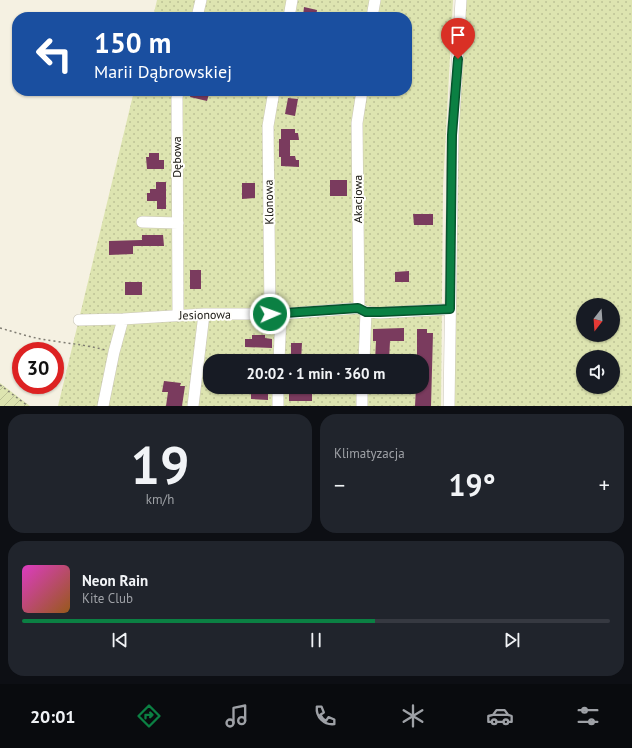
<!DOCTYPE html>
<html lang="pl">
<head>
<meta charset="utf-8">
<style>
  body { margin:0; font-family:"PT Sans",sans-serif; background:#20242c; color:#f1f3f6; height:100vh; display:flex; flex-direction:column; font-size:15px; white-space:nowrap }
  * { box-sizing:border-box; margin:0 }
  p { font-size:13px; color:#9ea1a6 }
  .icon { flex:none; width:22px; height:22px; fill:none; stroke:currentColor; stroke-width:2; stroke-linecap:round; stroke-linejoin:round }
  .map { position:relative; height:406px; overflow:hidden }
  .panel { display:flex; flex-direction:column; gap:8px; padding:8px; background:#0d0f14; flex:1 }
  .panel>* { flex:none }
  .top-card { position:absolute; left:12px; top:12px; width:400px; height:84px; border-radius:16px; box-shadow:0 1px 3px #0004; background:#1a4fa0; color:#fff; overflow:hidden }
  .needle { width:26px; rotate:197deg }
  .buttons { position:absolute; left:576px; top:298px; display:grid; gap:8px }
  .buttons a { display:grid; place-items:center; width:44px; height:44px; border-radius:50%; background:#171b24; box-shadow:0 1px 3px #0004; font-size:20px }
  .speed { position:absolute; left:12px; top:342px; display:flex; gap:8px; font-size:20px; font-weight:700; text-align:center }
  .speed>* { display:grid; place-content:center; width:52px; height:52px; border-radius:50%; background:#171b24; box-shadow:0 1px 3px #0004; line-height:1 }
  .speed .limit { border:6px solid #d22; background:#fff; color:#111 }
  .pin { position:absolute; display:grid; place-items:center; width:34px; height:34px; color:#fff; margin:-41px -17px; border-radius:50% 50% 50% 0; rotate:-45deg; box-shadow:0 0 4px #0007 }
  .pin .icon { rotate:45deg }
  .me { position:absolute; width:44px; margin:-22px; rotate:88deg; stroke-linejoin:round; filter:drop-shadow(0 0 3px #0008) }
  .turn { display:flex; align-items:center; gap:14px; height:84px; padding:0 16px; font-size:18px }
  .turn .icon { width:52px; height:52px; stroke-width:2.5 }
  .turn b { display:block; font-size:28px; line-height:34px }
  .big { font-size:30px; font-weight:800; line-height:1.1 }
  .panel .tile { flex:1; display:flex; flex-direction:column; justify-content:center; gap:6px; min-width:0; padding:0 14px; border-radius:16px; background:#20242c }
  .panel .dial { align-items:center; gap:0 }
  .dial b { font-size:52px; line-height:1 }
  .song { display:flex; align-items:center; gap:12px }
  .cover { width:48px; height:48px; border-radius:6px; background:linear-gradient(135deg,hsl(310 70% 55%),hsl(30 70% 35%)) }
  .played { height:4px; border-radius:2px; background:linear-gradient(90deg,#0b8043 60%,#363941 60%) }
  .keys { display:flex; justify-content:space-around; direction:ltr }
  .heat { display:flex; justify-content:space-between; align-items:center; font-size:22px; direction:ltr }
  .panel .tiles { flex:1; display:grid; gap:8px; grid-template-columns:1fr 1fr }
  .tile:last-child { grid-column:span 2 }
  .trip { position:absolute; left:203px; top:354px; width:226px; height:40px; border-radius:16px; background:#171b24; box-shadow:0 1px 3px #0004; font-weight:800; line-height:40px; text-align:center }
  .tab-bar { display:flex; height:64px; justify-content:space-around; align-items:center; background:#090b0e; color:#9ea1a6 }
  .tab-bar .icon { width:28px; height:28px }
  .tab-bar .on { color:#0b8043 }
  .tab-bar b { font-size:18px; color:#f1f3f6 }
  .map>svg:first-child { display:block }
  .grass { fill:url(#grass-dots); fill-rule:evenodd }
  .garden { fill:url(#garden-furrows) }
  .building { fill:#7a3b5e }
  .lines { fill:none; stroke-linecap:round; stroke-linejoin:round }
  .minor-casing { stroke:#cbc7b9; stroke-width:12 }
  .path { stroke:#7f7c72; stroke-width:1.5; stroke-dasharray:2 3; stroke-linecap:butt }
  .minor { stroke:#fff; stroke-width:11 }
  .route-casing { stroke:#07532c; stroke-width:10 }
  .route { stroke:#0b8043; stroke-width:7 }
  .labels { text-anchor:middle; stroke-width:4; stroke-linejoin:round; paint-order:stroke }
  .street-label { font-size:12px; fill:#171510; stroke:#fffefb }
</style>
</head>
<body>
<div class="map">
<svg width="632" height="406" viewBox="0 0 632 406">
  <defs>
    <pattern id="grass-dots" width="8" height="8" patternUnits="userSpaceOnUse"><rect width="8" height="8" fill="#dde4b0"/><path d="M2 2h.1M6 6h.1" fill="none" stroke="#bdc396" stroke-width="1.8" stroke-linecap="round"/></pattern>
    <pattern id="garden-furrows" width="10" height="10" patternUnits="userSpaceOnUse"><rect width="10" height="10" fill="#dde4b0"/><path d="M-1 1l2-2M0 10L10 0M9 11l2-2" fill="none" stroke="#bdc396"/></pattern>
  </defs>
  <rect width="100%" height="100%" fill="#f5f1e2"/>
  <path class="grass" d="M 157,0 L 453,0 L 443,187 L 441,406 L 58,406 L 134,91 L 407,91 L 407,17 L 153,17 ZM 210,361 L 422,361 L 422,387 L 210,387 Z
    M 466,0 L 632,0 L 632,406 L 453,406 L 456,152 ZM 583,305 L 613,305 L 613,335 L 583,335 ZM 583,357 L 613,357 L 613,387 L 583,387 Z"/>
  <path class="garden" d="M 0,383 L 30,406 L 0,406 Z"/>
  <path class="building" d="M 304,7 L 317,10 L 316,17 L 303,16 Z
    M 192,91 L 210,91 L 207,101 L 190,97 Z
    M 288,98 L 298,99 L 295,116 L 285,114 Z
    M 281,129 L 295,129 L 295,133 L 298,133 L 299,140 L 290,140 L 290,156 L 295,156 L 296,160 L 299,160 L 299,167 L 281,166 L 281,157 L 279,157 L 279,139 L 281,139 Z
    M 149,153 L 159,153 L 159,160 L 164,160 L 164,169 L 147,169 L 146,157 L 149,157 Z
    M 330,180 L 347,180 L 347,196 L 330,196 Z
    M 156,182 L 166,182 L 166,209 L 157,209 L 157,201 L 147,201 L 147,193 L 150,193 L 150,189 L 156,189 Z
    M 242,183 L 255,183 L 255,198 L 242,199 Z
    M 413,214 L 433,214 L 433,225 L 414,225 Z
    M 142,235 L 163,235 L 164,246 L 133,246 L 133,254 L 109,255 L 109,241 L 142,240 Z
    M 190,270 L 201,270 L 201,289 L 190,289 Z
    M 409,271 L 409,282 L 395,282 L 395,272 Z
    M 125,282 L 142,282 L 142,295 L 125,295 Z
    M 404,328 L 404,341 L 390,341 L 389,361 L 375,361 L 376,341 L 373,341 L 373,329 Z
    M 417,329 L 427,329 L 427,333 L 433,333 L 431,406 L 415,406 L 416,387 L 422,387 L 422,361 L 417,361 Z
    M 252,335 L 265,335 L 265,338 L 272,339 L 272,348 L 245,347 L 245,339 L 252,339 Z
    M 291,343 L 302,343 L 301,361 L 291,361 Z
    M 164,381 L 181,383 L 180,386 L 185,386 L 182,406 L 166,406 L 168,392 L 162,392 Z
    M 251,387 L 268,387 L 268,400 L 251,399 Z
    M 293,387 L 303,387 L 302,391 L 312,391 L 312,401 L 289,401 L 289,393 L 293,393 Z
    M 328,387 L 350,387 L 350,393 L 328,392 Z"/>
  <g class="lines">
    <defs>
      <path id="minor" d="M 197,17 L 201,0
        M 289,17 L 292,0
        M 372,17 L 375,0
        M 142,222 L 178,223
        M 359,308 L 357,123 L 362,91
        M 270,314 L 268,126 L 274,91
        M 178,315 L 177,98 L 178,91
        M 79,320 L 123,319 L 204,314 L 281,314 L 359,308 L 366,312 L 380,313 L 450,309
        M 279,361 L 281,314
        M 364,361 L 366,312
        M 103,406 L 114,352 L 123,319
        M 193,406 L 204,314
        M 278,406 L 278,387
        M 362,406 L 362,387
        M 449,406 L 453,135 L 461,0"/>
    </defs>
    <use href="#minor" class="minor-casing"/>
    <path class="path" d="M 0,328 C 18,333 35,339 54,341 C 72,344 87,345 105,350
      M 0,385 L 28,406"/>
    <use href="#minor" class="minor"/>
  </g>
  <g class="lines">
    <defs>
      <path id="route" d="M 270,314 L 358,308 L 366,312 L 380,312 L 450,309 L 452,135 L 458,59"/>
    </defs>
    <use href="#route" class="route-casing"/>
    <use href="#route" class="route"/>
  </g>
  <g class="labels">
    <g class="street-label">
      <text transform="translate(177 157) rotate(-90)" y="4">Dębowa</text>
      <text transform="translate(358 199) rotate(-90)" y="4">Akacjowa</text>
      <text transform="translate(269 202) rotate(-91)" y="4">Klonowa</text>
      <text transform="translate(205 315) rotate(-1)" y="4">Jesionowa</text>
    </g>
  </g>
</svg>
<div class="buttons">
<a><svg class="needle" viewBox="-14 -14 28 28"><path d="M0-13l5 13h-10z" fill="#e53935"/><path d="M0 13l5-13h-10z" fill="#9ea1a6"/></svg></a>
<a><svg class="icon" aria-label="sound" viewBox="0 0 24 24"><path d="M4 9h4l5-4v14l-5-4H4zM17 9q2 3 0 6"/></svg></a>
</div>
<div class="speed"><div class="limit">30</div></div>
<div class="pin" style="left:458px;top:59px;background:#d93025"><svg class="icon" aria-label="arrive" viewBox="0 0 24 24"><path d="M6 21V4h12l-3 4 3 4H6"/></svg></div>
<svg class="me" style="left:270px;top:314px" viewBox="-20 -20 40 40"><circle r="17" fill="#0b8043" stroke="#fff" stroke-width="3"/><path d="M0-11L8 9 0 5-8 9z" fill="#fff"/></svg>
<div class="trip">20:02 · 1 min · 360 m</div>
<div class="top-card">
<div class="turn"><svg class="icon" aria-label="left" viewBox="0 0 24 24"><path d="M17 20v-9H6M10 6l-5 5 5 5"/></svg><div><b>150 m</b>Marii Dąbrowskiej</div></div>
</div>
</div>
<section class="panel">
<div class="tiles">
<div class="tile dial"><b>19</b><p>km/h</p></div>
<div class="tile"><p>Klimatyzacja</p>
<div class="heat"><a>−</a><b class="big">19°</b><a>+</a></div>
</div>
<div class="tile">
<div class="song"><i class="cover"></i><div><b>Neon Rain</b><p>Kite Club</p></div></div>
<div class="played"></div>
<div class="keys"><svg class="icon" aria-label="previous" viewBox="0 0 24 24"><path d="M18 5L8 12l10 7zM5 5v14"/></svg><svg class="icon" aria-label="pause" viewBox="0 0 24 24"><path d="M8 5v14M16 5v14"/></svg><svg class="icon" aria-label="next" viewBox="0 0 24 24"><path d="M6 5l10 7-10 7zM19 5v14"/></svg></div>
</div>
</div>
</section>
<nav class="tab-bar">
<b>20:01</b>
<svg class="icon on" aria-label="directions" viewBox="0 0 24 24"><path d="M12 3l9 9-9 9-9-9zM9 14v-3h6M13 9l2 2-2 2"/></svg>
<svg class="icon" aria-label="music" viewBox="0 0 24 24"><path d="M9 18V5l10-2v13"/><circle cx="6" cy="18" r="3"/><circle cx="16" cy="16" r="3"/></svg>
<svg class="icon" aria-label="phone" viewBox="0 0 24 24"><path d="M5 4h4l2 5-3 2q2 4 5 5l2-3 5 2v4C11 20 4 13 5 4z"/></svg>
<svg class="icon" aria-label="climate" viewBox="0 0 24 24"><path d="M12 3v18M4 7l16 10M4 17L20 7"/></svg>
<svg class="icon" aria-label="car" viewBox="0 0 24 24"><path d="M5 17H2v-5l4-1 3-4h7l3 4 3 1v5h-3M9 17h6M6 11h13"/><circle cx="7" cy="17" r="2"/><circle cx="17" cy="17" r="2"/></svg>
<svg class="icon" aria-label="filters" viewBox="0 0 24 24"><path d="M4 7h16M4 17h16"/><circle cx="9" cy="7" r="2"/><circle cx="15" cy="17" r="2"/></svg>
</nav>
</body>
</html>
